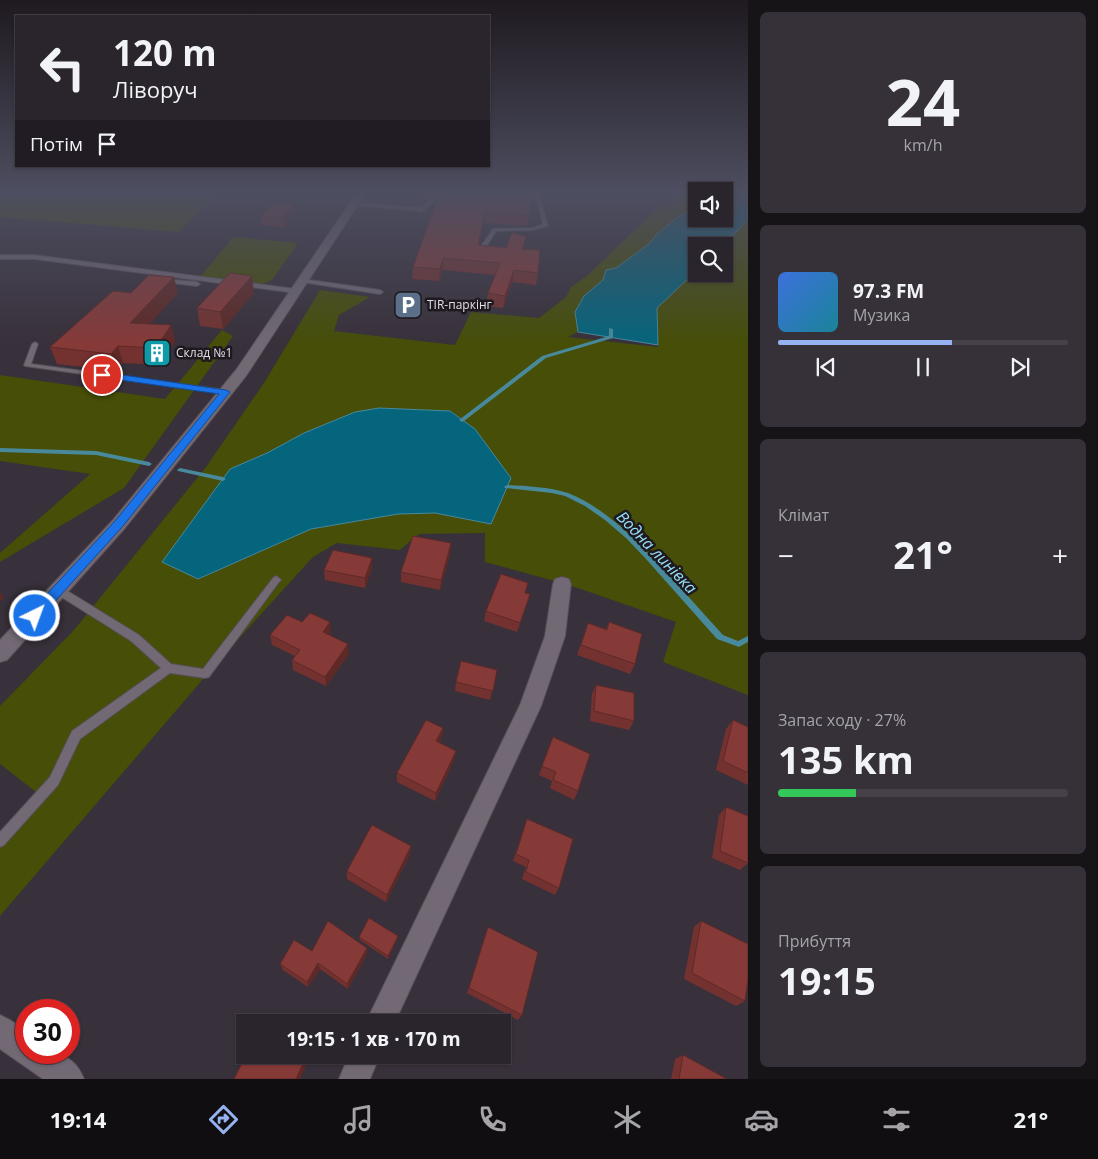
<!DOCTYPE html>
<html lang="uk">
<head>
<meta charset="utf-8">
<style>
  body { margin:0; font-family:"Open Sans",sans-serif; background:#363038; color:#f1f3f6; height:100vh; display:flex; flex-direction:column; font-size:19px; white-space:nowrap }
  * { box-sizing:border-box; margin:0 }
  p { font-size:16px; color:#a5a4a9 }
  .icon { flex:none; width:28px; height:28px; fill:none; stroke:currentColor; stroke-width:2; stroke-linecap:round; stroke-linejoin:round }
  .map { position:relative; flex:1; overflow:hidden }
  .drawer { display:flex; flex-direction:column; gap:12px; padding:12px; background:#171418; width:350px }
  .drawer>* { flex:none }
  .top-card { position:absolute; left:15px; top:15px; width:475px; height:152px; border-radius:0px; box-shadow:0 1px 4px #0004,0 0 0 1px #464148; background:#2a242c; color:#f1f3f6; overflow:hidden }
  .controls { position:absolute; left:688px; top:182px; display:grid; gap:10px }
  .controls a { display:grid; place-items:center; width:45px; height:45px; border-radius:0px; background:#2a242c; box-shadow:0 1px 4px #0004,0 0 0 1px #464148; font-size:25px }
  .speed { position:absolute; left:15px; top:999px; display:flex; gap:10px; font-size:25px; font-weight:700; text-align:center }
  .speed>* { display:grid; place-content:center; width:65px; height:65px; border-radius:50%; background:#2a242c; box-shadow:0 1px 4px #0004,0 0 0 1px #464148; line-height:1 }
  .speed .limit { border:8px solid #d22; background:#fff; color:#111 }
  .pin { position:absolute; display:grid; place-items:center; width:42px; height:42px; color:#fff; margin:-21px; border:2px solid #fff; border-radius:50%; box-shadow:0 1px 5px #0007 }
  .me { position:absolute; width:55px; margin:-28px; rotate:42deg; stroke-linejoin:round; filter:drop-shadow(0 0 4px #0008) }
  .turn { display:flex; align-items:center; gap:18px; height:105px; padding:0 15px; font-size:22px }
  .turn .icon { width:65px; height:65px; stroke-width:2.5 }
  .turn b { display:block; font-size:35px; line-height:42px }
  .then { display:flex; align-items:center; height:48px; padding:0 15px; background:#0003; gap:10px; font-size:19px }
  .big { font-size:38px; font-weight:700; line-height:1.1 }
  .drawer .widget { flex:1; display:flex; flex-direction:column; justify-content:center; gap:8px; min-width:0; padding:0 18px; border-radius:8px; background:#363038 }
  .drawer .dial { align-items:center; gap:0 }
  .dial b { font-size:65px; line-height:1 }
  .song { display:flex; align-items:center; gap:15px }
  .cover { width:60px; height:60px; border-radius:8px; background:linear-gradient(135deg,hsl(220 70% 55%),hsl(190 70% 35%)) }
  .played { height:5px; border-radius:2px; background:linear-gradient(90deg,#95b2f1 60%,#464148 60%) }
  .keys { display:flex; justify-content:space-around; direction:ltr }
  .heat { display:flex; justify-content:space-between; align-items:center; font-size:28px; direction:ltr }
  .charge { height:8px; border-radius:4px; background:linear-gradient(90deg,#34c759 27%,#464148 0) }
  .trip { position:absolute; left:236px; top:1014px; width:275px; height:50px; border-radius:0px; background:#2a242c; box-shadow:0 1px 4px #0004,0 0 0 1px #464148; font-weight:700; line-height:50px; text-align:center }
  .dock { display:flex; height:80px; justify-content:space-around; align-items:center; background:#110e12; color:#a5a4a9 }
  .dock .icon { width:35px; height:35px }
  .dock .selected { color:#95b2f1 }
  .dock b { font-size:22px; color:#f1f3f6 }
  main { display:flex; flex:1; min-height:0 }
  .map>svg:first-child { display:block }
  .green { fill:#464e07; fill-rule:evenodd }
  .water { fill:#05657c; stroke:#48899c }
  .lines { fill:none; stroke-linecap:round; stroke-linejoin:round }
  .stream { fill:#48899c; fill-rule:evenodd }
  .service-casing { stroke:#564f58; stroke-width:2 }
  .minor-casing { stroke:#564f58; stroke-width:2 }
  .service { fill:#726975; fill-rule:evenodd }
  .minor { fill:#726975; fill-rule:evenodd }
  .wall { fill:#733230 }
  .shaded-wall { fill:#5e2927 }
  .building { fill:#863a38; stroke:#5e2927 }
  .route { fill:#1a73e8; stroke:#114b97 }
  .labels { text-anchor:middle; stroke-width:5; stroke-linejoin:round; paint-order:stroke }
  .far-poi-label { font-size:12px; fill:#e3dee5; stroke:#1d191e; text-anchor:start }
  .water-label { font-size:16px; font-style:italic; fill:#95e0f9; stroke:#1d191e }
</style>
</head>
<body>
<main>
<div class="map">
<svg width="748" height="1079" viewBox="0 0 748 1079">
  <rect width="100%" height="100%" fill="#38303a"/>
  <path class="green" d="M 0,194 L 217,194 L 179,232 L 0,217 Z
    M 675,194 L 696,194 L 696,209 L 679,216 L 657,234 L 649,244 L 616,268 L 606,270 L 603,280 L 584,296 L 575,312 L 578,332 L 568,337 L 658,347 L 656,308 L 696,271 L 696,274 L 724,274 L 723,246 L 748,219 L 748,695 L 663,662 L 676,622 L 569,585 L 485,562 L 485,533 L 419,534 L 400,550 L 337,543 L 313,557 L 222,657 L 0,916 L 0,848 L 45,799 L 0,764 L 0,706 L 74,630 L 206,467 L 264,383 L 320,290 L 370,297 L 339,315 L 334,331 L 455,345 L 471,312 L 539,318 L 566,297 L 571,287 L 588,275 L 660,206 L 664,208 L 677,201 L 671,199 ZM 451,411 L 475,429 L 491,524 L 435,513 L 398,514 L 311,529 L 199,579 L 162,562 L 230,469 L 267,453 L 304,433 L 355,412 Z
    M 233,237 L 298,243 L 272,280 L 261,285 L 200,277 Z
    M 222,330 L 233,336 L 124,488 L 0,562 L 0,553 L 90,474 L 0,461 L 0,375 L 165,399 Z"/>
  <path class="water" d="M 724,194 L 748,194 L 748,219 L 723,246 L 696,246 L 696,271 L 657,308 L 658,345 L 578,332 L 575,312 L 584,296 L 603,280 L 606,270 L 616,268 L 649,244 L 657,234 L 679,216 L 696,209 L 696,219 L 724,219 Z
    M 379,408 L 450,411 L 475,429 L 511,478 L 491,524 L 435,513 L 398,514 L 311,529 L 198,579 L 162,562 L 230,469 L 267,453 L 304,433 L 355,412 Z"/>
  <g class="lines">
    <path class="stream" d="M 609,328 L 613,329 L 613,338 L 546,358 L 464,421 L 462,422 L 459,420 L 542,356 L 609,336 Z
      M 0,448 L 96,451 L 149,462 L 152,464 L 149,466 L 96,455 L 0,452 Z
      M 180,468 L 223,477 L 226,479 L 223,481 L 178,471 L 177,470 Z
      M 507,485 C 527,486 548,487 568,493 C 587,500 604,513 620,526 C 657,559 689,598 723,635 L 738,641 L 748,636 L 748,642 L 739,647 L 717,639 L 646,559 L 626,538 L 605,520 L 585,506 L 565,496 L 552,493 L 505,488 L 504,487 Z"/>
    <defs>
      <path id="service" d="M 437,194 L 442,194 L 421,213 L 419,211 L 354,205 L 352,204 L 354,203 L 421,208 Z
        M 535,194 L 539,194 L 548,226 L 533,230 L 496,231 L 486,247 L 482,247 L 481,246 L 493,229 L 533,228 L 543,224 Z
        M 0,255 L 34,255 L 296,289 L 299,291 L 296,293 L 34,259 L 0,259 Z
        M 165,279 L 197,282 L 200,284 L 197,286 L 163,282 L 163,280 Z
        M 303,279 L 380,290 L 383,292 L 380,294 L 301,282 L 301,280 Z
        M 35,342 L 38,344 L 31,364 L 226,390 L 229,392 L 226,394 L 25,366 L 24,365 L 32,344 Z
        M 276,576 L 279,578 L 281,580 L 279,582 L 209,677 L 205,678 L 170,673 L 80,739 L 58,785 L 4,845 L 0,847 L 0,832 L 50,777 L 72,731 L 161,668 L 131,641 L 55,593 L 53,590 L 55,587 L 61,587 L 139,635 L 171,664 L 203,669 L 273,578 Z"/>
      <path id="minor" d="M 356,194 L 365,194 L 246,376 L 125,528 L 7,660 L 0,662 L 0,640 L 113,520 L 236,370 Z
        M 562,577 L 569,579 L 571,584 L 565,636 L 541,706 L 395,1022 L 366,1022 L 520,705 L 545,636 L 553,584 L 555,579 Z
        M 0,1015 L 10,1020 L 26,1031 L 26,1052 C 52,1052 73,1051 84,1079 L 43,1079 L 0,1049 Z
        M 349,1055 L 380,1055 L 370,1079 L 339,1079 Z"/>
    </defs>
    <use href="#service" class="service-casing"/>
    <use href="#minor" class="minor-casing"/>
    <use href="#service" class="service"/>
    <use href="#minor" class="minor"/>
  </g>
  <path class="wall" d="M 399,194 L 434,194 L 431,197 Z
    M 439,194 L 531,195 L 527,226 L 484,223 L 479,245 L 524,249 L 538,273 L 536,285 L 512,282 L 503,308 L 486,306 L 488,293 L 495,275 L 443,270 L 439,281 L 412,279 L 413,267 Z
    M 294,203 L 295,211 L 284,227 L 261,225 L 261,217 Z
    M 131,293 L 178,293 L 149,324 L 171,325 L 175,342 L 160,365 L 123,363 L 116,371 L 57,364 L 50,347 Z
    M 254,293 L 223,329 L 200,326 L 197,308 Z
    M 451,543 L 450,553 L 440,590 L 401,582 L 401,572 Z
    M 372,568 L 365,588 L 325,580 L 324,570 Z
    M 526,593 L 530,594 L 527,604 L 517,632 L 484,621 L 486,611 Z
    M 302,622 L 331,632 L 329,635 L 349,654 L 326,686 L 293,670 L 292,660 L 295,656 L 272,645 L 270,635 Z
    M 609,622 L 635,664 L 630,674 L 577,655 L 588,623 L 606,629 Z
    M 497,670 L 490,700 L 455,691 L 456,682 Z
    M 596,685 L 634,721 L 629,730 L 590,721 L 592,694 Z
    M 733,720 L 748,727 L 748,785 L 716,770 L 726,729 Z
    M 443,728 L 442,737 L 439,743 L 454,760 L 435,801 L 397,782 L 397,773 Z
    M 553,737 L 578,791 L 574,800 L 550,788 L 552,781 L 539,775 Z
    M 726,807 L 748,863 L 740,870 L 712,858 L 719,815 Z
    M 527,819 L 559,888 L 555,895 L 522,879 L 526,867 L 513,861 Z
    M 410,854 L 386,902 L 347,879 L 347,871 Z
    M 701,921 L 745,1001 L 736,1006 L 684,979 L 694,927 Z
    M 488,927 L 522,1015 L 518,1020 L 467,993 Z
    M 398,936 L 397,939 L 388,959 L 360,940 L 359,937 Z
    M 312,951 L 367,954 L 348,989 L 320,969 L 308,987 L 283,970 L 280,964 Z
    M 683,1055 L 727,1079 L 671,1079 L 675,1059 Z"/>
  <path class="shaded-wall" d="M 294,203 L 295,211 L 284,227 L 283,218 Z
    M 485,212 L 484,223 L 477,257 L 478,245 Z
    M 526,237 L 524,249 L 522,249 Z
    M 443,258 L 443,270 L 439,281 L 440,269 Z
    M 514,270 L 512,282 L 503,308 L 505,296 Z
    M 252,276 L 254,293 L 223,329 L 220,312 Z
    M 174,277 L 178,293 L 135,340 L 130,323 Z
    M 171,325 L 175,342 L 160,365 L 156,348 Z
    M 118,346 L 123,363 L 116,371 L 111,354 Z
    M 451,543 L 450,553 L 440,590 L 441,580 Z
    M 372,558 L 372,568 L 365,588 L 365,578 Z
    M 0,592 L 4,598 L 0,601 Z
    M 330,622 L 331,632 L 323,642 L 323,632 Z
    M 348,644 L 349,654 L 326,686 L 325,677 Z
    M 443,728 L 442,737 L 435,750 L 436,741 Z
    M 456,751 L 454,760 L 435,801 L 436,793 Z
    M 411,846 L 410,854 L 386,902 L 387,895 Z
    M 398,936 L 397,939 L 388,959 L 388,956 Z
    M 367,948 L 367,954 L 348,989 L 347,984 Z
    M 318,963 L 320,969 L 308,987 L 307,982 Z
    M 306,1057 L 308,1061 L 300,1079 L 296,1079 Z"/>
  <path class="building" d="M 439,194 L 526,194 L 531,195 L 529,215 L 485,212 L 478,245 L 506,248 L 512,232 L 526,237 L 522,249 L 540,250 L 538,273 L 514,270 L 505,296 L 488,293 L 500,263 L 443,258 L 440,269 L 413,267 Z
    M 273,202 L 294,203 L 283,218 L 261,217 Z
    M 230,273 L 252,276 L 220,312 L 197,308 Z
    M 149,275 L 174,277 L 130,323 L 171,325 L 156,348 L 118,346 L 111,354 L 50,347 L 113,291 L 131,293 Z
    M 413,536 L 451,543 L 441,580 L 401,572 Z
    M 333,550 L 372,558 L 365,578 L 324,570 Z
    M 501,574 L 528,583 L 525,593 L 530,594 L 520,623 L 486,611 Z
    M 310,613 L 330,622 L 323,632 L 348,644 L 325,677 L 292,660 L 300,650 L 270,635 L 287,615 L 302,622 Z
    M 609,622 L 642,634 L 635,664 L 581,645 L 588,623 L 607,630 Z
    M 461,661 L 497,670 L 493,691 L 456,682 Z
    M 596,685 L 634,693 L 634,721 L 594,711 Z
    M 426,720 L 443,728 L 436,741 L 456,751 L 436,793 L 397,773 Z
    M 733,720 L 748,727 L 748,773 L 723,761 Z
    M 553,737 L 590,754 L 578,791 L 553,780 L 556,772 L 542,766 Z
    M 726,807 L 748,816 L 748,863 L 720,851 Z
    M 527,819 L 573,839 L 559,888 L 526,872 L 529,860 L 516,854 Z
    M 372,825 L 411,846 L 387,895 L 347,871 Z
    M 369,918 L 398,936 L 388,956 L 359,937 Z
    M 328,921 L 367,948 L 347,984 L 318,963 L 307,982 L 280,964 L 294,940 L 312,951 Z
    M 701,921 L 748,944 L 748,979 L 745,1001 L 692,973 Z
    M 488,927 L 538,952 L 522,1015 L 469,988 Z
    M 246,1055 L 303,1055 L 306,1057 L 296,1079 L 234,1079 Z
    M 683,1055 L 727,1079 L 679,1079 Z"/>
  <linearGradient id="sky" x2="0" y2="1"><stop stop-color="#1f1a20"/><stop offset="0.56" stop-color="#4d4e60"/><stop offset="1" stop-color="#4d4e60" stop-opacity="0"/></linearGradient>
  <rect width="748" height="345" fill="url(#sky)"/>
  <path class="route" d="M 102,372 L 226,390 L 230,392 L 123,526 L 39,619 L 30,619 L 29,616 L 30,612 L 115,521 L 219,394 L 99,377 L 98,375 Z"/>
  <defs>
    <symbol id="parking-square" viewBox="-11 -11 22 22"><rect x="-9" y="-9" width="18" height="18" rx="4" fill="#5c6f8a" stroke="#1d191e"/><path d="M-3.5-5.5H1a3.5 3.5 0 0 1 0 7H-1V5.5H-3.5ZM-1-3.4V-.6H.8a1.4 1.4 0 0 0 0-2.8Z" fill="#fff"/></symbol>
    <symbol id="building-square" viewBox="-11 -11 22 22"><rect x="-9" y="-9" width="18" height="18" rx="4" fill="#0f9aa8" stroke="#1d191e"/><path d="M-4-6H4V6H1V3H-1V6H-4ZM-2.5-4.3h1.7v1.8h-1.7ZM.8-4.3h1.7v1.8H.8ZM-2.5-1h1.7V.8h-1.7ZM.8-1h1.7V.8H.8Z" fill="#fff"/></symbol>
  </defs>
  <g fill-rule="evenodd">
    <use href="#parking-square" x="392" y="289" width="32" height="32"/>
    <use href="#building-square" x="141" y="337" width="32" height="32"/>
  </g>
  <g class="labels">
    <g class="far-poi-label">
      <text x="427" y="309">TIR-паркінг</text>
      <text x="176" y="357">Склад №1</text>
    </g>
    <g class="water-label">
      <text transform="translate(657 552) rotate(46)" y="6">Водна линівка</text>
    </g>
  </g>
</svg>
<div class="controls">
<a><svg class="icon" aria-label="sound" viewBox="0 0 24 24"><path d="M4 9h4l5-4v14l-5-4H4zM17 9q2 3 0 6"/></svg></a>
<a><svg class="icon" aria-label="search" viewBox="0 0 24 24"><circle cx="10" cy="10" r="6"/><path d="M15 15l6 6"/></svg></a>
</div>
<div class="speed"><div class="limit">30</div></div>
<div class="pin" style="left:102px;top:375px;background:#d93025"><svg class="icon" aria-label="arrive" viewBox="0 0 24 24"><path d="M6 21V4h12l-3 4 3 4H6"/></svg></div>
<svg class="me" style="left:35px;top:616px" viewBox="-20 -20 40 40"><circle r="17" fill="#1a73e8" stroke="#fff" stroke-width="3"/><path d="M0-11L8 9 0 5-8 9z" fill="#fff"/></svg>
<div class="trip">19:15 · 1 хв · 170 m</div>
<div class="top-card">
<div class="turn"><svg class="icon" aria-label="left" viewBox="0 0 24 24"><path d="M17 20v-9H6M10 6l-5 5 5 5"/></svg><div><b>120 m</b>Ліворуч</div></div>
<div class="then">Потім<svg class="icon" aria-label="arrive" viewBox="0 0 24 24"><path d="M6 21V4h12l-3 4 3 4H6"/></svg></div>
</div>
</div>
<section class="drawer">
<div class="widget dial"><b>24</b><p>km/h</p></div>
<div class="widget">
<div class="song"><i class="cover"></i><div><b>97.3 FM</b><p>Музика</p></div></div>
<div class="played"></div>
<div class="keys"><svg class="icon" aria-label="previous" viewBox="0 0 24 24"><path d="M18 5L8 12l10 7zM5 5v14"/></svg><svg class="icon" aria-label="pause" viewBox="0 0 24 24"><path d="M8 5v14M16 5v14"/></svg><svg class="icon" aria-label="next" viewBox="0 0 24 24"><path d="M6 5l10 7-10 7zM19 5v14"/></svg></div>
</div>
<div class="widget"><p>Клімат</p>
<div class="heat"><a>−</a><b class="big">21°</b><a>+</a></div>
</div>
<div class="widget"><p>Запас ходу · 27%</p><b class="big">135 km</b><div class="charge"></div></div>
<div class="widget"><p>Прибуття</p><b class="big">19:15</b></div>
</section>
</main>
<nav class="dock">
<b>19:14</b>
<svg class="icon selected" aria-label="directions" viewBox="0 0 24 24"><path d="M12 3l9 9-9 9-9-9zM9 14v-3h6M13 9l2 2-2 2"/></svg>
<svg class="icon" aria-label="music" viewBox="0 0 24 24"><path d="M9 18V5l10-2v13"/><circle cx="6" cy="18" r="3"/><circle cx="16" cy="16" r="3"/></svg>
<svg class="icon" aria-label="phone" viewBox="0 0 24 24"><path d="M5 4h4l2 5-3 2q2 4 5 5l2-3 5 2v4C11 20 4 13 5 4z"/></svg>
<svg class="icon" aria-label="climate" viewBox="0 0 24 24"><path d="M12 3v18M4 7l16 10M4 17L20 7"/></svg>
<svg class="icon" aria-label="car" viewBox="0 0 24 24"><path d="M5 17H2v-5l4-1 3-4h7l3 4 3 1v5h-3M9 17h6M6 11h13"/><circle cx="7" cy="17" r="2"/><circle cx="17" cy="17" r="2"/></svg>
<svg class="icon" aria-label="filters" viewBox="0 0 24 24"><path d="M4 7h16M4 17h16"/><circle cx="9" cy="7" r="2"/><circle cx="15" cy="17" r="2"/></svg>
<b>21°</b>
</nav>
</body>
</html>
